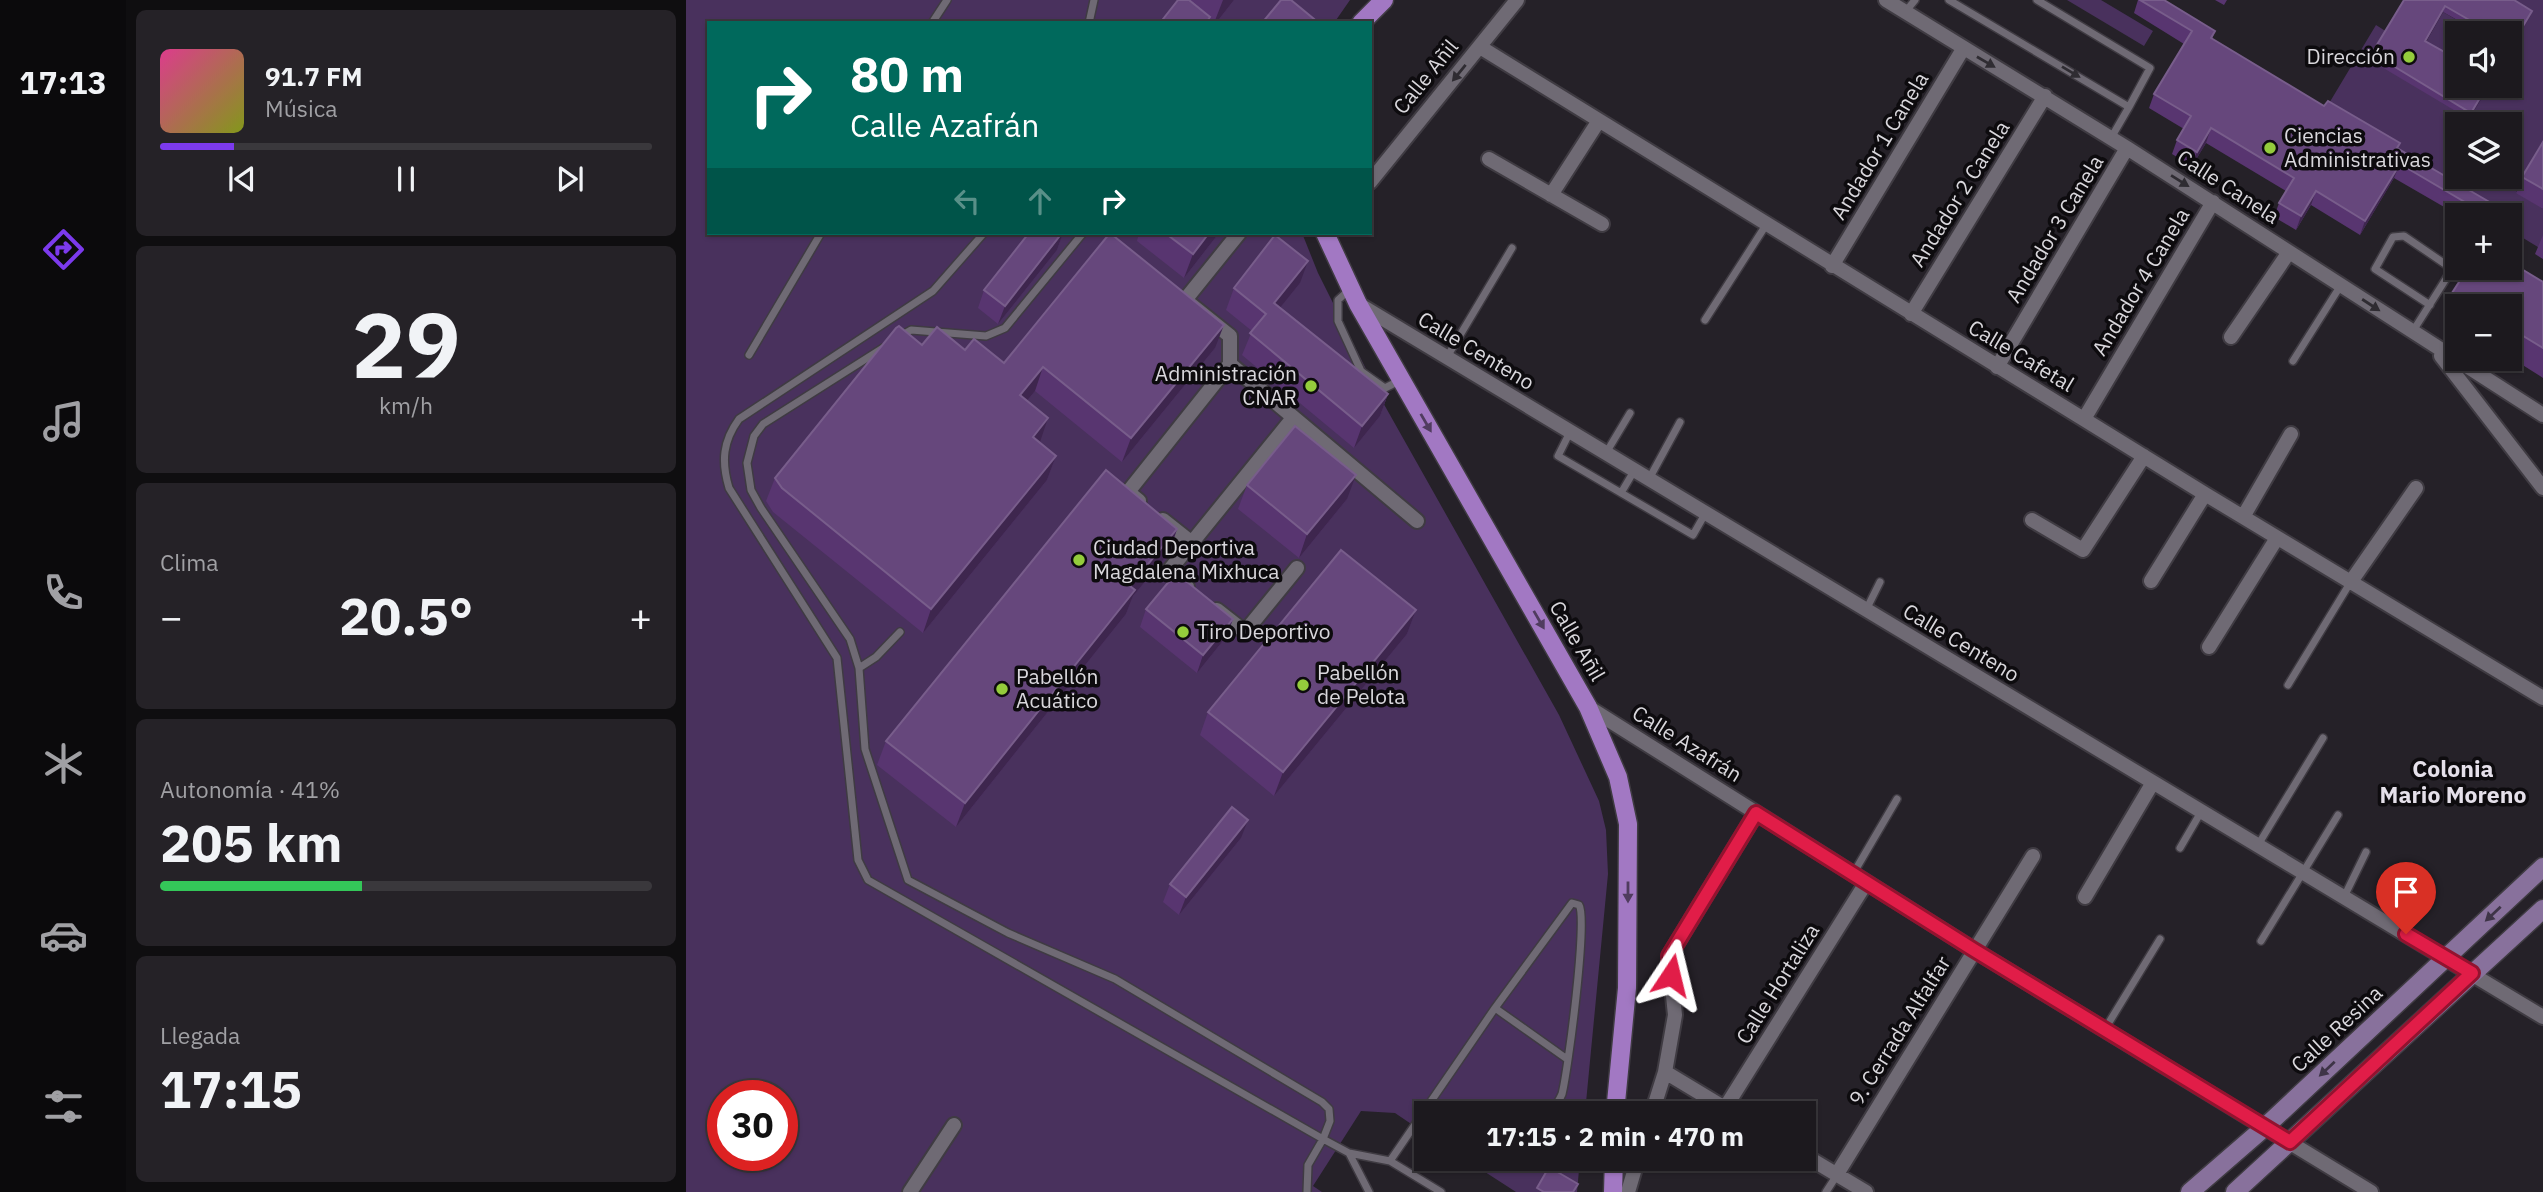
<!DOCTYPE html>
<html lang="es">
<head>
<meta charset="utf-8">
<style>
  body { margin:0; font-family:"IBM Plex Sans",sans-serif; background:#252227; color:#f1f3f6; height:100vh; display:flex; flex-direction:column; font-size:26px; white-space:nowrap }
  * { box-sizing:border-box; margin:0 }
  p { font-size:23px; color:#a0a0a4 }
  .icon { flex:none; width:38px; height:38px; fill:none; stroke:currentColor; stroke-width:2; stroke-linecap:round; stroke-linejoin:round }
  .map { position:relative; flex:1; overflow:hidden }
  .side { display:flex; flex-direction:column; gap:10px; padding:10px; background:#0f0e10; width:560px }
  .side>* { flex:none }
  .hud { position:absolute; left:21px; top:21px; width:665px; height:214px; border-radius:0px; box-shadow:0 2px 5px #0004,0 0 0 2px #3a383c; background:#00695c; color:#fff; overflow:hidden }
  .controls { position:absolute; left:1759px; top:21px; display:grid; gap:14px }
  .controls a { display:grid; place-items:center; width:77px; height:77px; border-radius:0px; background:#1c191e; box-shadow:0 2px 5px #0004,0 0 0 2px #3a383c; font-size:35px }
  .speed { position:absolute; left:21px; top:1080px; display:flex; gap:14px; font-size:35px; font-weight:700; text-align:center }
  .speed>* { display:grid; place-content:center; width:91px; height:91px; border-radius:50%; background:#1c191e; box-shadow:0 2px 5px #0004,0 0 0 2px #3a383c; line-height:1 }
  .speed .limit { border:10px solid #d22; background:#fff; color:#111 }
  .pin { position:absolute; display:grid; place-items:center; width:60px; height:60px; color:#fff; margin:-72px -30px; border-radius:50% 50% 50% 0; rotate:-45deg; box-shadow:0 0 7px #0007 }
  .pin .icon { rotate:45deg }
  .me { position:absolute; width:77px; margin:-38px; rotate:10deg; stroke-linejoin:round; filter:drop-shadow(0 0 5px #0008) }
  .turn { display:flex; align-items:center; gap:24px; height:147px; padding:0 28px; font-size:32px }
  .turn .icon { width:91px; height:91px; stroke-width:2.5 }
  .turn b { display:block; font-size:49px; line-height:60px }
  .lanes { display:flex; align-items:center; height:66px; padding:0 28px; background:#0003; justify-content:center; gap:35px; direction:ltr }
  .lanes .off { opacity:.35 }
  .big { font-size:52px; font-weight:700; line-height:1.1 }
  .side .card { flex:1; display:flex; flex-direction:column; justify-content:center; gap:10px; min-width:0; padding:0 24px; border-radius:10px; background:#252227 }
  .side .dial { align-items:center; gap:0 }
  .dial b { font-size:91px; line-height:1 }
  .song { display:flex; align-items:center; gap:21px }
  .cover { width:84px; height:84px; border-radius:10px; background:linear-gradient(135deg,hsl(330 70% 55%),hsl(70 70% 35%)) }
  .played { height:7px; border-radius:4px; background:linear-gradient(90deg,#7c3aed 15%,#3a383c 15%) }
  .keys { display:flex; justify-content:space-around; direction:ltr }
  .heat { display:flex; justify-content:space-between; align-items:center; font-size:38px; direction:ltr }
  .charge { height:10px; border-radius:5px; background:linear-gradient(90deg,#34c759 41%,#3a383c 0) }
  .trip { position:absolute; left:728px; top:1101px; width:402px; height:70px; border-radius:0px; background:#1c191e; box-shadow:0 2px 5px #0004,0 0 0 2px #3a383c; font-weight:700; line-height:70px; text-align:center }
  main { display:flex; flex:1; min-height:0 }
  .dock { display:flex; flex-direction:column; width:126px; justify-content:space-around; align-items:center; background:#0b0a0c; color:#a0a0a4 }
  .dock .icon { width:49px; height:49px }
  .dock .on { color:#7c3aed }
  .dock b { font-size:32px; color:#f1f3f6 }
  .map>svg:first-child { display:block }
  .green { fill:#49315d; fill-rule:evenodd }
  .lines { fill:none; stroke-linecap:round; stroke-linejoin:round }
  .lane-casing { stroke:#3f3b42; stroke-width:10 }
  .street-casing { stroke:#3f3b42; stroke-width:18 }
  .secondary-casing { stroke:#3f3b42; stroke-width:21 }
  .primary-casing { stroke:#3f3b42; stroke-width:21 }
  .lane { stroke:#6f6a74; stroke-width:7 }
  .street { stroke:#6f6a74; stroke-width:14 }
  .secondary { stroke:#88719c; stroke-width:18 }
  .primary { stroke:#a278c3; stroke-width:18 }
  .wall { fill:#583570 }
  .shaded-wall { fill:#3e264e }
  .building { fill:#66477c; stroke:#785d8b; stroke-width:2 }
  .oneway { fill:#2f2c32 }
  .oneway2 { fill:#503c5f }
  .oneway3 { fill:#3e3447 }
  .route-casing { stroke:#92132f; stroke-width:18 }
  .route { stroke:#e11d48; stroke-width:12 }
  .poi-dot { fill:#94cc3c; stroke:#0d0b0e; stroke-width:2.5 }
  .labels { text-anchor:middle; stroke-width:7; stroke-linejoin:round; paint-order:stroke }
  .poi-label { font-size:21px; fill:#d9d7dc; stroke:#0d0b0e; text-anchor:start }
  .street-label { font-size:21px; fill:#d9d7dc; stroke:#0d0b0e }
  .neighbourhood-label { font-size:23px; font-weight:bold; fill:#e5e0ea; stroke:#0d0b0e }
</style>
</head>
<body>
<main>
<nav class="dock">
<b>17:13</b>
<svg class="icon on" aria-label="directions" viewBox="0 0 24 24"><path d="M12 3l9 9-9 9-9-9zM9 14v-3h6M13 9l2 2-2 2"/></svg>
<svg class="icon" aria-label="music" viewBox="0 0 24 24"><path d="M9 18V5l10-2v13"/><circle cx="6" cy="18" r="3"/><circle cx="16" cy="16" r="3"/></svg>
<svg class="icon" aria-label="phone" viewBox="0 0 24 24"><path d="M5 4h4l2 5-3 2q2 4 5 5l2-3 5 2v4C11 20 4 13 5 4z"/></svg>
<svg class="icon" aria-label="climate" viewBox="0 0 24 24"><path d="M12 3v18M4 7l16 10M4 17L20 7"/></svg>
<svg class="icon" aria-label="car" viewBox="0 0 24 24"><path d="M5 17H2v-5l4-1 3-4h7l3 4 3 1v5h-3M9 17h6M6 11h13"/><circle cx="7" cy="17" r="2"/><circle cx="17" cy="17" r="2"/></svg>
<svg class="icon" aria-label="filters" viewBox="0 0 24 24"><path d="M4 7h16M4 17h16"/><circle cx="9" cy="7" r="2"/><circle cx="15" cy="17" r="2"/></svg>
</nav>
<section class="side">
<div class="card">
<div class="song"><i class="cover"></i><div><b>91.7 FM</b><p>Música</p></div></div>
<div class="played"></div>
<div class="keys"><svg class="icon" aria-label="previous" viewBox="0 0 24 24"><path d="M18 5L8 12l10 7zM5 5v14"/></svg><svg class="icon" aria-label="pause" viewBox="0 0 24 24"><path d="M8 5v14M16 5v14"/></svg><svg class="icon" aria-label="next" viewBox="0 0 24 24"><path d="M6 5l10 7-10 7zM19 5v14"/></svg></div>
</div>
<div class="card dial"><b>29</b><p>km/h</p></div>
<div class="card"><p>Clima</p>
<div class="heat"><a>−</a><b class="big">20.5°</b><a>+</a></div>
</div>
<div class="card"><p>Autonomía · 41%</p><b class="big">205 km</b><div class="charge"></div></div>
<div class="card"><p>Llegada</p><b class="big">17:15</b></div>
</section>
<div class="map">
<svg width="1857" height="1192" viewBox="0 0 1857 1192">
  <rect width="100%" height="100%" fill="#252128"/>
  <path class="green" d="M 0,0 L 664,0 L 648,23 L 23,23 L 23,233 L 616,233 L 632,273 L 695,399 L 873,715 L 913,801 L 920,830 L 922,874 L 899,1113 L 740,1113 L 740,1134 L 709,1113 L 675,1111 L 627,1186 L 636,1192 L 0,1192 ZM 37,1096 L 96,1096 L 96,1155 L 37,1155 Z
    M 1381,0 L 1415,0 L 1467,31 L 1458,46 Z
    M 1815,0 L 1857,0 L 1857,149 L 1830,192 L 1857,209 L 1857,250 L 1824,230 L 1824,215 L 1797,215 L 1633,120 L 1690,25 L 1701,32 L 1783,119 L 1803,86 L 1824,86 L 1824,51 L 1843,17 ZM 1771,124 L 1824,124 L 1824,177 L 1771,177 Z
    M 1757,12 L 1790,31 L 1771,33 L 1771,63 L 1737,47 Z
    M 779,1159 L 894,1159 L 891,1192 L 830,1192 Z"/>
  <g class="lines">
    <defs>
      <path id="lane" d="M 1263,0 L 1443,107 L 1464,68 L 1351,0
        M 1220,11 L 1229,0
        M 246,23 L 261,0
        M 403,23 L 408,0
        M 1425,138 L 1443,107
        M 298,233 L 247,291 L 53,419 C 37,441 35,461 43,488 L 151,658 L 172,860 L 182,880 L 637,1139 L 622,1165 L 621,1192
        M 663,290 L 652,300 L 652,321 L 675,371 L 699,388 L 715,380
        M 1019,320 L 1080,225
        M 1727,331 L 1763,274 L 1765,268 L 1718,236 L 1707,237 L 1689,269 L 1744,305
        M 213,337 L 225,330 L 300,336 L 319,328 L 397,233
        M 197,348 L 77,424 L 68,436 L 61,463 L 65,490 L 75,508 L 164,639 L 173,668 L 179,749 L 222,880 L 322,933 L 429,979 L 636,1102 L 643,1109 L 644,1121 L 637,1139 L 663,1153
        M 63,355 L 135,233
        M 761,357 L 826,248
        M 1607,361 L 1655,285
        M 884,432 L 872,456 L 1007,535 L 1019,514
        M 920,453 L 944,413
        M 963,479 L 994,422
        M 935,493 L 948,471
        M 1180,610 L 1194,582
        M 173,668 L 190,657 L 214,632
        M 1602,685 L 1664,583
        M 1572,845 L 1637,738
        M 1494,848 L 1515,812
        M 1167,874 L 1211,799
        M 1658,897 L 1680,852
        M 1575,941 L 1652,815
        M 809,1008 L 881,1059
        M 1419,1029 L 1474,939
        M 802,1158 L 818,1168 L 827,1166 L 833,1158
        M 704,1161 L 809,1008 L 886,903 L 893,905 C 902,918 882,1071 876,1094 C 873,1101 869,1107 865,1113
        M 683,1192 L 663,1153 L 704,1161 L 755,1192
        M 1140,1192 L 1151,1175"/>
      <path id="street" d="M 1200,0 L 1441,148 L 1857,415
        M 794,47 L 1519,494 L 1857,698
        M 803,159 L 916,224
        M 684,182 L 831,0
        M 865,195 L 912,122
        M 553,233 L 499,300 L 544,336 L 544,364 L 731,521
        M 1146,266 L 1277,49
        M 674,305 L 1857,1017
        M 1225,314 L 1359,96
        M 1545,337 L 1603,252
        M 1755,356 L 1857,488
        M 1311,367 L 1441,148
        M 1398,419 L 1527,202
        M 453,501 L 442,492 L 544,364
        M 1557,517 L 1605,434
        M 477,520 L 506,543
        M 1346,520 L 1397,550 L 1458,456
        M 1465,581 L 1519,494
        M 1664,583 L 1730,488
        M 501,587 L 482,572 L 607,418
        M 531,610 L 559,632 L 611,568
        M 1523,647 L 1591,538
        M 902,707 L 1288,950 L 1685,1192
        M 1399,897 L 1466,784
        M 979,1072 L 1047,1113
        M 1039,1108 L 1180,883
        M 966,1113 L 979,1072 L 989,1015 L 983,956 L 1070,813
        M 1118,1155 L 1180,1192
        M 1151,1174 L 1347,856
        M 224,1192 L 268,1125
        M 942,1192 L 952,1158"/>
      <path id="secondary" d="M 1504,1192 L 1579,1127 L 1857,867
        M 1549,1192 L 1857,909"/>
      <path id="primary" d="M 675,23 L 698,0
        M 639,233 L 672,304 L 902,707 L 932,777 L 942,824 L 941,988 L 929,1113
        M 927,1192 L 928,1158"/>
    </defs>
    <use href="#lane" class="lane-casing"/>
    <use href="#street" class="street-casing"/>
    <use href="#secondary" class="secondary-casing"/>
    <use href="#primary" class="primary-casing"/>
    <use href="#lane" class="lane"/>
    <use href="#street" class="street"/>
    <use href="#secondary" class="secondary"/>
    <use href="#primary" class="primary"/>
  </g>
  <path class="wall" d="M 492,0 L 548,0 L 530,23 L 523,23 Z
    M 1452,0 L 1478,0 L 1529,31 L 1526,39 L 1638,106 L 1714,143 L 1712,148 L 1812,207 L 1809,215 L 1772,215 L 1708,178 L 1674,235 L 1625,205 L 1610,230 L 1588,217 L 1593,203 L 1600,191 L 1520,143 L 1506,166 L 1486,154 L 1491,140 L 1498,129 L 1463,108 L 1468,94 L 1498,44 L 1448,13 Z
    M 1529,0 L 1541,0 L 1538,5 Z
    M 1718,0 L 1844,17 L 1824,51 L 1824,33 L 1789,30 L 1757,12 L 1740,41 L 1771,86 L 1803,86 L 1783,119 L 1684,60 L 1686,53 Z
    M 1857,142 L 1857,209 L 1830,193 L 1836,177 Z
    M 377,233 L 371,250 L 312,324 L 292,308 L 298,290 Z
    M 448,233 L 533,233 L 498,278 L 451,241 L 452,237 Z
    M 1857,235 L 1857,259 L 1849,254 Z
    M 1857,282 L 1857,378 L 1824,357 L 1824,306 L 1771,306 L 1771,325 L 1757,317 L 1766,293 Z
    M 614,283 L 594,307 L 702,394 L 694,416 L 668,448 L 556,355 L 566,331 L 540,310 L 548,288 Z
    M 236,345 L 279,350 L 318,363 L 529,348 L 436,462 L 349,391 L 341,401 L 353,442 L 370,456 L 361,480 L 237,633 L 87,512 L 80,501 L 89,478 Z
    M 561,485 L 661,499 L 613,558 L 552,509 Z
    M 491,529 L 483,553 L 447,596 L 440,614 L 270,827 L 191,765 L 200,741 Z
    M 460,609 L 547,619 L 540,637 L 511,673 L 454,627 Z
    M 730,610 L 721,634 L 588,796 L 514,735 L 522,712 Z
    M 555,838 L 493,915 L 477,902 L 484,884 Z"/>
  <path class="shaded-wall" d="M 537,0 L 548,0 L 530,23 L 528,23 Z
    M 1759,6 L 1757,12 L 1737,47 L 1739,41 Z
    M 1846,11 L 1844,17 L 1824,51 L 1824,48 Z
    M 1801,86 L 1803,86 L 1783,119 L 1785,113 Z
    M 1525,128 L 1520,143 L 1506,166 L 1511,152 Z
    M 1714,164 L 1708,178 L 1674,235 L 1679,221 Z
    M 1630,191 L 1625,205 L 1610,230 L 1615,216 Z
    M 377,233 L 371,250 L 312,324 L 319,306 Z
    M 523,233 L 533,233 L 498,278 L 507,254 Z
    M 622,261 L 614,283 L 580,325 L 588,303 Z
    M 538,325 L 529,348 L 436,462 L 445,438 Z
    M 357,367 L 349,391 L 326,419 L 334,395 Z
    M 702,394 L 694,416 L 668,448 L 676,426 Z
    M 362,418 L 354,442 L 347,437 Z
    M 370,456 L 361,480 L 237,633 L 245,609 Z
    M 670,475 L 661,499 L 613,558 L 621,534 Z
    M 491,529 L 483,553 L 447,596 L 440,614 L 270,827 L 279,803 L 444,586 Z
    M 730,610 L 721,634 L 588,796 L 597,772 Z
    M 547,619 L 540,637 L 511,673 L 517,655 Z
    M 562,820 L 555,838 L 493,915 L 500,897 Z"/>
  <path class="building" d="M 492,0 L 503,0 L 524,17 L 520,23 L 474,23 Z
    M 595,0 L 605,0 L 628,19 L 625,23 L 576,23 Z
    M 1454,0 L 1478,0 L 1529,31 L 1525,38 L 1638,106 L 1642,101 L 1714,143 L 1711,148 L 1812,207 L 1807,215 L 1801,215 L 1714,164 L 1679,221 L 1630,191 L 1615,216 L 1593,203 L 1608,178 L 1525,128 L 1511,152 L 1491,140 L 1505,116 L 1468,94 L 1506,31 Z
    M 1718,0 L 1828,0 L 1846,11 L 1824,48 L 1824,33 L 1787,33 L 1792,25 L 1759,6 L 1739,41 L 1771,59 L 1771,86 L 1801,86 L 1785,113 L 1686,53 Z
    M 1857,142 L 1857,189 L 1836,177 Z
    M 343,233 L 376,233 L 319,306 L 298,290 Z
    M 424,233 L 538,325 L 445,438 L 357,367 L 334,395 L 362,418 L 347,437 L 370,456 L 245,609 L 96,488 L 89,478 L 210,328 L 213,326 L 236,345 L 251,327 L 279,350 L 288,339 L 318,363 Z
    M 479,233 L 523,233 L 507,254 Z
    M 589,235 L 622,261 L 588,303 L 702,394 L 676,426 L 564,333 L 580,314 L 548,288 Z
    M 1824,262 L 1857,282 L 1857,348 L 1824,328 L 1824,306 L 1788,306 L 1766,293 L 1782,268 L 1824,268 Z
    M 609,426 L 670,475 L 621,534 L 561,485 Z
    M 420,470 L 491,529 L 444,586 L 449,590 L 279,803 L 200,741 Z
    M 655,550 L 730,610 L 597,772 L 522,712 Z
    M 490,573 L 547,619 L 517,655 L 460,609 Z
    M 546,807 L 562,820 L 500,897 L 484,884 Z
    M 863,1167 L 892,1184 L 887,1192 L 858,1192 L 851,1188 Z"/>
  <defs><path id="oneway-solid" d="M-6-.8H1V-3.2L6.5 0L1 3.2V.8H-6Z" transform="scale(1.75)"/></defs>
  <g class="oneway">
    <use href="#oneway-solid" transform="translate(1300 62) rotate(30)"/>
    <use href="#oneway-solid" transform="translate(1385 72) rotate(31)"/>
    <use href="#oneway-solid" transform="translate(773 73) rotate(129)"/>
    <use href="#oneway-solid" transform="translate(1494 181) rotate(32)"/>
    <use href="#oneway-solid" transform="translate(1685 305) rotate(33)"/>
  </g>
  <g class="oneway2">
    <use href="#oneway-solid" transform="translate(740 423) rotate(60)"/>
    <use href="#oneway-solid" transform="translate(853 620) rotate(60)"/>
    <use href="#oneway-solid" transform="translate(942 892) rotate(90)"/>
  </g>
  <g class="oneway3">
    <use href="#oneway-solid" transform="translate(1807 914) rotate(137)"/>
    <use href="#oneway-solid" transform="translate(1641 1069) rotate(137)"/>
  </g>
  <g class="lines">
    <defs>
      <path id="route" d="M 985,975 L 983,956 L 1070,813 L 1288,950 L 1604,1142 L 1786,973 L 1720,934"/>
    </defs>
    <use href="#route" class="route-casing"/>
    <use href="#route" class="route"/>
  </g>
  <g class="poi-dot">
    <circle cx="1723" cy="57" r="7"/>
    <circle cx="1584" cy="148" r="7"/>
    <circle cx="625" cy="386" r="7"/>
    <circle cx="393" cy="560" r="7"/>
    <circle cx="497" cy="632" r="7"/>
    <circle cx="617" cy="685" r="7"/>
    <circle cx="316" cy="689" r="7"/>
  </g>
  <g class="labels">
    <g class="poi-label">
      <text x="1709" y="64" text-anchor="end">Dirección</text>
      <text x="1598" y="143">Ciencias<tspan x="1598" dy="24">Administrativas</tspan></text>
      <text x="611" y="381" text-anchor="end">Administración<tspan x="611" dy="24">CNAR</tspan></text>
      <text x="407" y="555">Ciudad Deportiva<tspan x="407" dy="24">Magdalena Mixhuca</tspan></text>
      <text x="511" y="639">Tiro Deportivo</text>
      <text x="631" y="680">Pabellón<tspan x="631" dy="24">de Pelota</tspan></text>
      <text x="330" y="684">Pabellón<tspan x="330" dy="24">Acuático</tspan></text>
    </g>
    <g class="street-label">
      <text transform="translate(740 77) rotate(-51)" y="7">Calle Añil</text>
      <text transform="translate(1194 146) rotate(-59)" y="7">Andador 1 Canela</text>
      <text transform="translate(1542 187) rotate(33)" y="7">Calle Canela</text>
      <text transform="translate(1274 194) rotate(-58)" y="7">Andador 2 Canela</text>
      <text transform="translate(1369 229) rotate(-59)" y="7">Andador 3 Canela</text>
      <text transform="translate(1455 282) rotate(-59)" y="7">Andador 4 Canela</text>
      <text transform="translate(790 351) rotate(31)" y="7">Calle Centeno</text>
      <text transform="translate(1335 356) rotate(31)" y="7">Calle Cafetal</text>
      <text transform="translate(891 641) rotate(60)" y="7">Calle Añil</text>
      <text transform="translate(1275 643) rotate(31)" y="7">Calle Centeno</text>
      <text transform="translate(1001 744) rotate(32)" y="7">Calle Azafrán</text>
      <text transform="translate(1092 984) rotate(-58)" y="7">Calle Hortaliza</text>
      <text transform="translate(1651 1029) rotate(-43)" y="7">Calle Resina</text>
      <text transform="translate(1214 1031) rotate(-58)" y="7">9. Cerrada Alfalfar</text>
    </g>
    <g class="neighbourhood-label">
      <text x="1767" y="777">Colonia<tspan x="1767" dy="26">Mario Moreno</tspan></text>
    </g>
  </g>
</svg>
<div class="controls">
<a><svg class="icon" aria-label="sound" viewBox="0 0 24 24"><path d="M4 9h4l5-4v14l-5-4H4zM17 9q2 3 0 6"/></svg></a>
<a><svg class="icon" aria-label="layers" viewBox="0 0 24 24"><path d="M12 4l9 5-9 5-9-5zM3 14l9 5 9-5"/></svg></a>
<a>+</a>
<a>−</a>
</div>
<div class="speed"><div class="limit">30</div></div>
<div class="pin" style="left:1720px;top:934px;background:#d93025"><svg class="icon" aria-label="arrive" viewBox="0 0 24 24"><path d="M6 21V4h12l-3 4 3 4H6"/></svg></div>
<svg class="me" style="left:985px;top:975px" viewBox="-20 -20 40 40"><path d="M0-17L14 15 0 8-14 15z" fill="#e11d48" stroke="#fff" stroke-width="4"/></svg>
<div class="trip">17:15 · 2 min · 470 m</div>
<div class="hud">
<div class="turn"><svg class="icon" aria-label="right" viewBox="0 0 24 24"><path d="M7 20v-9h11M14 6l5 5-5 5"/></svg><div><b>80 m</b>Calle Azafrán</div></div>
<div class="lanes"><svg class="icon off" aria-label="left" viewBox="0 0 24 24"><path d="M17 20v-9H6M10 6l-5 5 5 5"/></svg><svg class="icon off" aria-label="ahead" viewBox="0 0 24 24"><path d="M12 20V5M6 11l6-6 6 6"/></svg><svg class="icon" aria-label="right" viewBox="0 0 24 24"><path d="M7 20v-9h11M14 6l5 5-5 5"/></svg></div>
</div>
</div>
</main>
</body>
</html>
